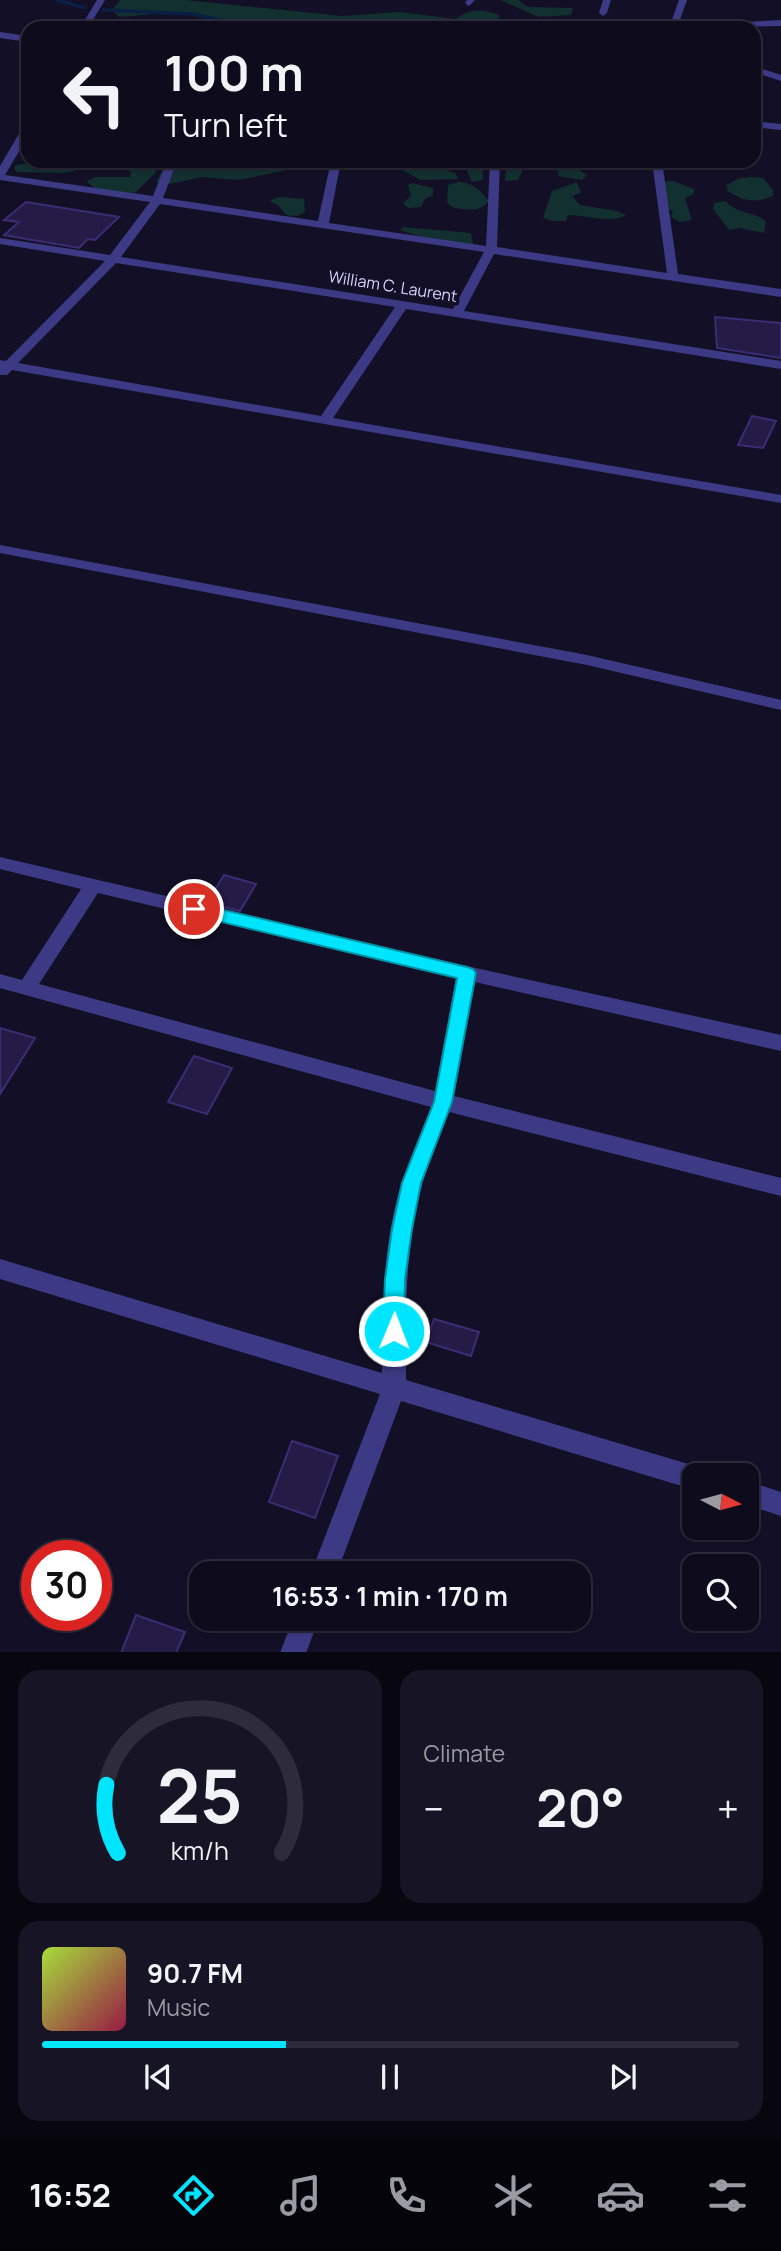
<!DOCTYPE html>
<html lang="en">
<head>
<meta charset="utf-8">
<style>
  body { margin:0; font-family:Manrope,sans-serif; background:#171425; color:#f1f3f6; height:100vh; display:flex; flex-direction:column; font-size:26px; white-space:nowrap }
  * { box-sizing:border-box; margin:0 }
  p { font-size:23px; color:#9b9ba3 }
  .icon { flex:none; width:38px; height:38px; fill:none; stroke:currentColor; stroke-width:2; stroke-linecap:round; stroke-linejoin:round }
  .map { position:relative; height:1652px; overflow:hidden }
  .details { display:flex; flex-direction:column; gap:18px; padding:18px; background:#08060f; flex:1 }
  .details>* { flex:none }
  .guide { position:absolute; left:21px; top:21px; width:740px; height:147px; border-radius:21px; box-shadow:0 2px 5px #0004,0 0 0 2px #2e2b3b; background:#0e0b1c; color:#f1f3f6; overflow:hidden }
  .needle { width:46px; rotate:96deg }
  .controls { position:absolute; left:682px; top:1463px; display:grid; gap:14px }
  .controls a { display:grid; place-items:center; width:77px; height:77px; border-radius:14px; background:#0e0b1c; box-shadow:0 2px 5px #0004,0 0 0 2px #2e2b3b; font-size:35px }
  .speed { position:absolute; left:21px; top:1540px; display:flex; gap:14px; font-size:35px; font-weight:700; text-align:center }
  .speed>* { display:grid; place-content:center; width:91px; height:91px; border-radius:50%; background:#0e0b1c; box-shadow:0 2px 5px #0004,0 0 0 2px #2e2b3b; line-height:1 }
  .speed .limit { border:10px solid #d22; background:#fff; color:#111 }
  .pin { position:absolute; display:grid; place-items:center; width:60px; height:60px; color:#fff; margin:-30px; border:4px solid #fff; border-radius:50%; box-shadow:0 2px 7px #0007 }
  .me { position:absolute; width:77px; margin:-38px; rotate:1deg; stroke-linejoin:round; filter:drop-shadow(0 0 5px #0008) }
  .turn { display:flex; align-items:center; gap:24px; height:147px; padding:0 28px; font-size:32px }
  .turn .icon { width:91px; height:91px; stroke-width:2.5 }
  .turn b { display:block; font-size:49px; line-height:60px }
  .big { font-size:52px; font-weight:700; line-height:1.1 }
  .details .widget { flex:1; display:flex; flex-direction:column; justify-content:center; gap:10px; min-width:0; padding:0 24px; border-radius:21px; background:#171425 }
  .details .dial { align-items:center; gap:0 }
  .dial svg { height:182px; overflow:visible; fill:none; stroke:#2e2b3b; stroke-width:7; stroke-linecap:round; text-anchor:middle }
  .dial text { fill:#f1f3f6; stroke:none }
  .song { display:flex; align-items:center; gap:21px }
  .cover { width:84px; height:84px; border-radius:10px; background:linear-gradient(135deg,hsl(80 70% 55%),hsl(340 70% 35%)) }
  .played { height:7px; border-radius:4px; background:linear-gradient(90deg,#00e5ff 35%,#2e2b3b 35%) }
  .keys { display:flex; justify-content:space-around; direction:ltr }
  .heat { display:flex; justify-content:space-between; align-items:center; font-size:38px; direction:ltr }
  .details .tiles { flex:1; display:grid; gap:18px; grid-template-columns:1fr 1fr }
  .widget:last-child { grid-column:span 2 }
  .trip { position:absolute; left:189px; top:1561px; width:402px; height:70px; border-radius:21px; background:#0e0b1c; box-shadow:0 2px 5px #0004,0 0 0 2px #2e2b3b; font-weight:700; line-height:70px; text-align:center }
  .tabs { display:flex; height:112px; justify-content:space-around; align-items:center; background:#06040b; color:#9b9ba3 }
  .tabs .icon { width:49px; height:49px }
  .tabs .active { color:#00e5ff }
  .tabs b { font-size:32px; color:#f1f3f6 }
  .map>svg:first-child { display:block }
  .green { fill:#12302f }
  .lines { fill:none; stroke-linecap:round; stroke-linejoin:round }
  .stream { stroke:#0a1f44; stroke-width:3.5 }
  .building { fill:#241b47; stroke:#3b2d73; stroke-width:2 }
  .minor { fill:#3d3a85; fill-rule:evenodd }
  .route { fill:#00e5ff; stroke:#0095a6; stroke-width:2 }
  .labels { text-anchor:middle; stroke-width:7; stroke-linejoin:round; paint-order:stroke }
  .far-street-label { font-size:16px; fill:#d9d4ff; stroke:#130f26 }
</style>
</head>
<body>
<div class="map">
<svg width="781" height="1653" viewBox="0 0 781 1653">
  <rect width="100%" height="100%" fill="#130f26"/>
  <path class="green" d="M 120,0 L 186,0 L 342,16 L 399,12 L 456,19 C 470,8 483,9 499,15 L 499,22 L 488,28 L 477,28 L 282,21 C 245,38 212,15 174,13 C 156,13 137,16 119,17 L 112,10 Z
    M 500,0 L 518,0 L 528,7 L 573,8 L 571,15 L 539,17 Z
    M 63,161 L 82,161 L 75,171 L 64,173 L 16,172 L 14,167 C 29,158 48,169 65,163 Z
    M 133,161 L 156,161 L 156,172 L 135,193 C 121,192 96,195 87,181 L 95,177 L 130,177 L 131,172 L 120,165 L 132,164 Z
    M 168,161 L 295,161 L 295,162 L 283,171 L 238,180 L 202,177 L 169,184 L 156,182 Z
    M 400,161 L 482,161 L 483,180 L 472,182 L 466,168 L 455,166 L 447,170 L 456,174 L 458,179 L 421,180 L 404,171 L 403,162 Z
    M 507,161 L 590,161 L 579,166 L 579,170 L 587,175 L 582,180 L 559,176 L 558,171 L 548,168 L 523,170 L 518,180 L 505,181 Z
    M 751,177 L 763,178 L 773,190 L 773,196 C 754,203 745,202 728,191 L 726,185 L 740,178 Z
    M 673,181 L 694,189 L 694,194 L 685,198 L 692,220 L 680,222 L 671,217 L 673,212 L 659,202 L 662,182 Z
    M 458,182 C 474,183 479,189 489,201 C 480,213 464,210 451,207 L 447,202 L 448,185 Z
    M 577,182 L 581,193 L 572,196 L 580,205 L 617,211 L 626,215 C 612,224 585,215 568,215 L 566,221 L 553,221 L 543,218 L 552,191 Z
    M 412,183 L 433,188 L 433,195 L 425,199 L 421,207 L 408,208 L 403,203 L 411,196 L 408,185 Z
    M 279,197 L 304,199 L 305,212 L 297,216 L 286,215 L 278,205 L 269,201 Z
    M 725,201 C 741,216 751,210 766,221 L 764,233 L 740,228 L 729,230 L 713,209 L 714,203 Z
    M 403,227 L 471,233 L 473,244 L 444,244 L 400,230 Z"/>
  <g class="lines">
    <path class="stream" d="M 57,0 L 85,8
      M 103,10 L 192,14 L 243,25 L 277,28"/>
  </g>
  <path class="building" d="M 26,202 L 119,217 L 95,240 L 88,239 L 79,248 L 4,235 L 19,222 L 4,220 Z
    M 715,317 L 781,323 L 781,358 L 717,348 Z
    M 752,416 L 776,421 L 763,448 L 738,445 Z
    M 224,875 L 256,884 L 240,911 L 207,903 Z
    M 0,1028 L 35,1038 L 0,1094 Z
    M 194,1056 L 232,1068 L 207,1114 L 168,1102 Z
    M 434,1319 L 479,1332 L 471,1356 L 426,1342 Z
    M 292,1441 L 338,1456 L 315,1518 L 269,1502 Z
    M 136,1615 L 185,1632 L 176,1653 L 121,1653 Z"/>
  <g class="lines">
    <path class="minor" d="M 97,0 L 105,0 L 88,28 L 80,28 Z
      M 467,0 L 475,0 L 469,6 L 465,3 Z
      M 603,0 L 611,0 L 607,13 L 603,16 L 599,13 Z
      M 679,0 L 687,0 L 677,28 L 669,28 Z
      M 781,20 L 781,26 L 680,28 L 684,25 Z
      M 226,22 L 232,22 L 231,28 L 223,28 Z
      M 0,32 L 28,36 L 28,42 L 0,38 Z
      M 754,66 L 781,75 L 781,81 L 754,72 Z
      M 754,121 L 781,124 L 781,130 L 754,127 Z
      M 28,124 L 28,136 L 5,175 L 153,196 L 167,161 L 177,161 L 163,198 L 318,221 L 331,161 L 341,161 L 329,223 L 486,246 L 490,161 L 500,161 L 497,247 L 667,273 L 652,161 L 662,161 L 678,274 L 781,289 L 781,297 L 494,254 L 464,311 L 781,361 L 781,369 L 406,309 L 333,418 L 781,495 L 781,503 L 12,370 L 7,375 L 0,375 L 0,360 L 6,361 L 105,261 L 0,244 L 0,238 L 110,255 L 150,202 L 0,180 L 0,166 L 23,127 ZM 160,204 L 484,252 L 453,309 L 121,257 ZM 116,263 L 395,307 L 321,416 L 18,363 Z
      M 0,545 L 587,655 L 781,700 L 781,710 L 587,665 L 0,553 Z
      M 0,857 L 448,962 L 781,1035 L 781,1051 L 475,982 L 454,1096 L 781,1178 L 781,1196 L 449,1112 C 441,1135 430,1159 423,1182 C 404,1246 406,1314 406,1380 L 695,1466 L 704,1470 L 706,1475 L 695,1475 L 695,1490 L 401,1401 L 337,1573 L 311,1573 L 380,1394 L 0,1279 L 0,1259 L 382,1373 C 383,1309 382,1244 402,1182 C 410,1157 421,1132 431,1107 L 0,988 L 0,974 L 22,980 L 81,889 L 0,869 ZM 98,893 L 456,978 L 435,1091 L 39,984 Z
      M 747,1481 L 781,1492 L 781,1516 L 747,1505 Z
      M 293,1619 L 319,1619 L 306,1653 L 280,1653 Z"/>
  </g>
  <path class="route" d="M 194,903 L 467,967 L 473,969 L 476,973 L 452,1102 L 421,1183 L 412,1229 L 405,1279 L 404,1331 L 401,1338 L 394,1341 L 386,1338 L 383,1331 L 385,1279 L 392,1229 L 402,1183 L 434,1102 L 457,978 L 188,914 L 186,909 Z"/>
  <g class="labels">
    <g class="far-street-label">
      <text transform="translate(393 286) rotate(9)" y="6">William C. Laurent</text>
    </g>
  </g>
</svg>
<div class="controls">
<a><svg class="needle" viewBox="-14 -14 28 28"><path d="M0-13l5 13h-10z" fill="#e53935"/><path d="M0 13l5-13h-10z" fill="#9b9ba3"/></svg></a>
<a><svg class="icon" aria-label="search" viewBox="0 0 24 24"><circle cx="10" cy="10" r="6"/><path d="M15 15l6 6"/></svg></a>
</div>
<div class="speed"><div class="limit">30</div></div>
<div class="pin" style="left:194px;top:909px;background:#d93025"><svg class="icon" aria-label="arrive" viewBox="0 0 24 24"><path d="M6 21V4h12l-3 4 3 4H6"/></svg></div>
<svg class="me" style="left:394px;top:1331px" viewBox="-20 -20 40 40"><circle r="17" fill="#00e5ff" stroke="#fff" stroke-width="3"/><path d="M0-11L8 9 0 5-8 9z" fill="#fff"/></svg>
<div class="trip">16:53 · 1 min · 170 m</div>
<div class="guide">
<div class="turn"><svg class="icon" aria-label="left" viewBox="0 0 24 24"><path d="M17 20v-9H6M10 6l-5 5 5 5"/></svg><div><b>100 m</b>Turn left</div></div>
</div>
</div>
<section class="details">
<div class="tiles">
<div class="widget dial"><svg viewBox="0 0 100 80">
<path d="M14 69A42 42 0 1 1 86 69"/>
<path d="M14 69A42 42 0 0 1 9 39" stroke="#00e5ff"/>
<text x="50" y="56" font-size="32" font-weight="700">25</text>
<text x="50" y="72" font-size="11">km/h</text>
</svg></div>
<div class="widget"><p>Climate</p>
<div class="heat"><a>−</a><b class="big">20°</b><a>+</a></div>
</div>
<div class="widget">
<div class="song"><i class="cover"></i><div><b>90.7 FM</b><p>Music</p></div></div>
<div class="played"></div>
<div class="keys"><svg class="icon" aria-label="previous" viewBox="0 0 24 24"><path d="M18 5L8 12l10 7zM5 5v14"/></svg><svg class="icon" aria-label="pause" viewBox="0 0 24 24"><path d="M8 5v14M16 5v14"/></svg><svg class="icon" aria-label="next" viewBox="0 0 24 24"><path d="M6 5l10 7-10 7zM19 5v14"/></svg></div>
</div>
</div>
</section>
<nav class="tabs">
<b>16:52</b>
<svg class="icon active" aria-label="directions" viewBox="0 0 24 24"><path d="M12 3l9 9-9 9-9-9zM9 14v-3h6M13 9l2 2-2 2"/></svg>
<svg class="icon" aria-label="music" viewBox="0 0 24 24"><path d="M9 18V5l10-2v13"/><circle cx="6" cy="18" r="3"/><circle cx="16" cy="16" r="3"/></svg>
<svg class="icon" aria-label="phone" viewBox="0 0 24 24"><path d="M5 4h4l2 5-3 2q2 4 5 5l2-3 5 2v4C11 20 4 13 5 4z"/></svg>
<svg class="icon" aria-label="climate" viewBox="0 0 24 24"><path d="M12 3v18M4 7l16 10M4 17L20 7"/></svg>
<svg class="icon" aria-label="car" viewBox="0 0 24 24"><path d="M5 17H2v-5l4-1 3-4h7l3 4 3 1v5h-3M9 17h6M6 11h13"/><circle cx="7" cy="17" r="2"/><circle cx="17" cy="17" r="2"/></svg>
<svg class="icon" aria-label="filters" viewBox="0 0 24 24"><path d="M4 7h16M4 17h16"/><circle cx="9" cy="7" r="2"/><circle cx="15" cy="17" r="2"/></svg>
</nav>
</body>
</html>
